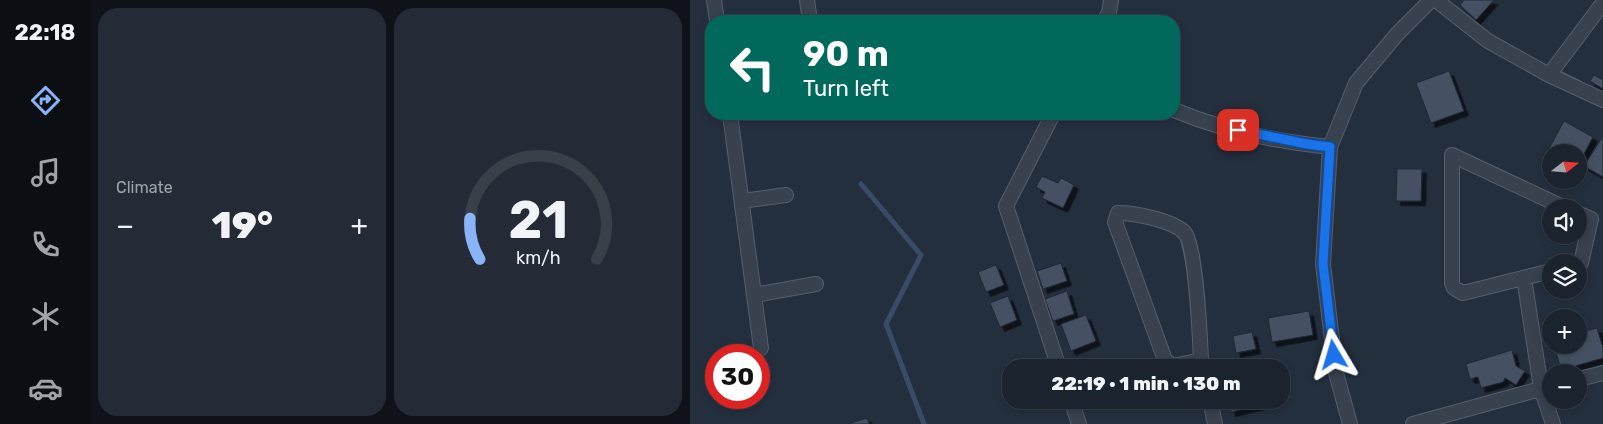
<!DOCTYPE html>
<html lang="en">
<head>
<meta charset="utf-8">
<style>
  body { margin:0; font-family:Rubik,sans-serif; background:#242b36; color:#f1f3f6; height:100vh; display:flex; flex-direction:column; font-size:19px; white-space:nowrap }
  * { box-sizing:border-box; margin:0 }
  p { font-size:16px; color:#a0a4aa }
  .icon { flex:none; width:28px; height:28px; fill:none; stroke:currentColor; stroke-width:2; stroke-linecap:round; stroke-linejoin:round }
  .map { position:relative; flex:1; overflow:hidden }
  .panel { display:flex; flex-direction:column; gap:8px; padding:8px; background:#0f1319; width:600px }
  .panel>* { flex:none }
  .hud { position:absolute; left:15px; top:15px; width:475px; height:105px; border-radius:20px; box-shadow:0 2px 8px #0003,0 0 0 1px #39404a; background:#00695c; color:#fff; overflow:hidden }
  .needle { width:32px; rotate:73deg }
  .buttons { position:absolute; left:852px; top:144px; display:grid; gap:10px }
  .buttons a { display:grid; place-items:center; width:45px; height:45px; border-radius:50%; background:#1b232e; box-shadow:0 2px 8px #0003,0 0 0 1px #39404a; font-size:25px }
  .speed { position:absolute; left:15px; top:344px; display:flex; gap:10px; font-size:25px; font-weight:700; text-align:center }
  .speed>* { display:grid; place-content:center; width:65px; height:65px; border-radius:50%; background:#1b232e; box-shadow:0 2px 8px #0003,0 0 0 1px #39404a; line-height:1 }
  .speed .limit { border:8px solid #d22; background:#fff; color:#111 }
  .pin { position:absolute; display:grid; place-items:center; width:42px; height:42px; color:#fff; margin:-21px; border-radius:10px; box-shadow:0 2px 8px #0006 }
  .me { position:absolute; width:55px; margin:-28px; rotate:353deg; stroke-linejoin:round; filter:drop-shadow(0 0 4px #0008) }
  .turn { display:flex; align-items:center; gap:18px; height:105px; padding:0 15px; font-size:22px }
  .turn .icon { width:65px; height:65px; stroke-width:2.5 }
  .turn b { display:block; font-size:35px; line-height:42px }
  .big { font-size:38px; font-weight:800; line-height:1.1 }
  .panel .widget { flex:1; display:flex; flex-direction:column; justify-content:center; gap:8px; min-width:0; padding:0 18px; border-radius:20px; background:#242b36 }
  .panel .dial { align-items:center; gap:0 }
  .dial svg { height:130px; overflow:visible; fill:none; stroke:#39404a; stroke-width:7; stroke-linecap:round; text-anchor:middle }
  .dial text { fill:#f1f3f6; stroke:none }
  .heat { display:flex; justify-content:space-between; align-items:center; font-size:28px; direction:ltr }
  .panel .tiles { flex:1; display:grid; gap:8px; grid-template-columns:repeat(2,1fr) }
  .trip { position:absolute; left:312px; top:359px; width:288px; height:50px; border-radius:20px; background:#1b232e; box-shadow:0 2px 8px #0003,0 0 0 1px #39404a; font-weight:800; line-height:50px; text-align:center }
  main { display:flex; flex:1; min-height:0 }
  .tabs { display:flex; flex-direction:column; width:90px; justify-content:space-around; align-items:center; background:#0b0e12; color:#a0a4aa }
  .tabs .icon { width:35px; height:35px }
  .tabs .on { color:#8ab4f8 }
  .tabs b { font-size:22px; color:#f1f3f6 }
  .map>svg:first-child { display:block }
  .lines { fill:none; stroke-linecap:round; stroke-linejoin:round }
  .stream { stroke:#394c67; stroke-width:5 }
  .building { fill:#455162; stroke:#1f2835; filter:url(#shadow) }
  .street-casing { stroke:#565f6c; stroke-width:16 }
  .street { stroke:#38414e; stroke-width:14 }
  .route-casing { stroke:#114b97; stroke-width:12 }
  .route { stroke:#1a73e8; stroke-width:9 }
</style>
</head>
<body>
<main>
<nav class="tabs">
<b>22:18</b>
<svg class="icon on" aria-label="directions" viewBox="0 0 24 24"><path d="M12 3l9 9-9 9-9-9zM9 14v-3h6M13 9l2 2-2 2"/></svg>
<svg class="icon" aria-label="music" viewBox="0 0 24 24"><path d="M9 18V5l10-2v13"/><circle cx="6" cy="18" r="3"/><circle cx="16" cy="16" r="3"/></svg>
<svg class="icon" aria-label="phone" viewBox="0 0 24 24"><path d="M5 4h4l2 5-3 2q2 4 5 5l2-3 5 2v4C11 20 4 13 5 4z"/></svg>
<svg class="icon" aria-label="climate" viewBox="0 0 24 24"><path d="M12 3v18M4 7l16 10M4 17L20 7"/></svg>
<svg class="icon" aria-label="car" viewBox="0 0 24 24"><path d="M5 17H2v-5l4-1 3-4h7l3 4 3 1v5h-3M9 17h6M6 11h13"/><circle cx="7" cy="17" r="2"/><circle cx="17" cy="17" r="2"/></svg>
</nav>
<section class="panel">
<div class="tiles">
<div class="widget"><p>Climate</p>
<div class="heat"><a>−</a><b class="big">19°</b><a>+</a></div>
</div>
<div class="widget dial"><svg viewBox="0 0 100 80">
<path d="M14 69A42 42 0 1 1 86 69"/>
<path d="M14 69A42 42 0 0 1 8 44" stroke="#8ab4f8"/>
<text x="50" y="56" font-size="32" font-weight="700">21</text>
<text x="50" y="72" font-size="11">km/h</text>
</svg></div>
</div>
</section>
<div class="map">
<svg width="913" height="424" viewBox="0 0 913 424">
  <defs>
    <filter id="shadow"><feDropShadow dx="4.5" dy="4.5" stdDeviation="0" flood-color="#0009"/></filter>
  </defs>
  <rect width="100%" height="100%" fill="#242f3e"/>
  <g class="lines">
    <path class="stream" d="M 171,184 L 231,255 L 196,324 L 234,424"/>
  </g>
  <path class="building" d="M 774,0 L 804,0 L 786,20 L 770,5 Z
    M 869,69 L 893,81 L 891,85 L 867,73 Z
    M 759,71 L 774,111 L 741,123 L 726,83 Z
    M 904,75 L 913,80 L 913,89 L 900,81 Z
    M 874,121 L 903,137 L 889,163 L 889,152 L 861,152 L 861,159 L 855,156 Z
    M 913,136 L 913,177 L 894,166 Z
    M 707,169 L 732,169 L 731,201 L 706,201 Z
    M 352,176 L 368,183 L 371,178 L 384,185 L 373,208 L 352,198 L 355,192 L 346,187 Z
    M 371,263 L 377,281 L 353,289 L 347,271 Z
    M 306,265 L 314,285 L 296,292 L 288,272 Z
    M 377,291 L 384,314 L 363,321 L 355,299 Z
    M 318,296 L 327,320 L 310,327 L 300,303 Z
    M 619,311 L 623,335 L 582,342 L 578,318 Z
    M 396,315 L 406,341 L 381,351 L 371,324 Z
    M 907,328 L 913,348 L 913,358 L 871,370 L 864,345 L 889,345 L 889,333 Z
    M 562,332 L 566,349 L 546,353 L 543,336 Z
    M 822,350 L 826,366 L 835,371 L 826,385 L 815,378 L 813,382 L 791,388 L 788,377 L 780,379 L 776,364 Z
    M 539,400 L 570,400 L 571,405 L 541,412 Z
    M 177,418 L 179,424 L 158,424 Z"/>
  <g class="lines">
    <defs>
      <path id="street" d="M 24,0 L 27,21
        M 117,0 L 120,21
        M 746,0 L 798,41 L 859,75 L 913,100
        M 414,21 L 419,13 L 421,0
        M 859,75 L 913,3
        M 484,110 C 532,130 588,142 640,147
        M 40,114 L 71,348
        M 363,114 L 316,206 L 369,368
        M 52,201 L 96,195
        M 428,213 C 445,213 481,220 494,232 C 506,243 510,339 511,360 L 483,366 L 475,360 L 425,222 Z
        M 889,214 L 901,219 L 891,263 L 889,263
        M 861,271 L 773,293 L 764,288 L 762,283 L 762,155 L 875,208
        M 834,278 L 851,388 L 863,424
        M 64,295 L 126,284
        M 889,379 L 913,373
        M 381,400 L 389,424
        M 520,400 L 525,424
        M 660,424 L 646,373 L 633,264 L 640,147 L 666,83 L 708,33 L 741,0
        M 723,424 L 861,386"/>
    </defs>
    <use href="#street" class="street-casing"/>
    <use href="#street" class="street"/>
  </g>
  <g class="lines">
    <defs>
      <path id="route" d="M 548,130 L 617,144 L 640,147 L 633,264 L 644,355"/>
    </defs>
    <use href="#route" class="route-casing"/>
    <use href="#route" class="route"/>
  </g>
</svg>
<div class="buttons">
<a><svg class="needle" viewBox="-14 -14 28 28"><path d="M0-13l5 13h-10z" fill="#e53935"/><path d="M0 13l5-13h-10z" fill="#a0a4aa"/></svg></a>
<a><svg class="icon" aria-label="sound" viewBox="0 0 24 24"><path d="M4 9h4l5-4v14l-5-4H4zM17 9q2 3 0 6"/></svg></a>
<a><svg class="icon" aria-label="layers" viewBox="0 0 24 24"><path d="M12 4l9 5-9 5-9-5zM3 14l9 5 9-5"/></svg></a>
<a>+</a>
<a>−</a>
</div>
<div class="speed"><div class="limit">30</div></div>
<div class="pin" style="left:548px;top:130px;background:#d93025"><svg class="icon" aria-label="arrive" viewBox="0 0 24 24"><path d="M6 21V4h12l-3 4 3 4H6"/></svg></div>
<svg class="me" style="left:644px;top:355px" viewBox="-20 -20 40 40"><path d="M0-17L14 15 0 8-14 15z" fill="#1a73e8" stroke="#fff" stroke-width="4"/></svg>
<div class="trip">22:19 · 1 min · 130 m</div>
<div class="hud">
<div class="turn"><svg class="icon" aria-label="left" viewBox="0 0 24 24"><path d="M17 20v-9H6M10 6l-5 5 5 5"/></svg><div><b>90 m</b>Turn left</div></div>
</div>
</div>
</main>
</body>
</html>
